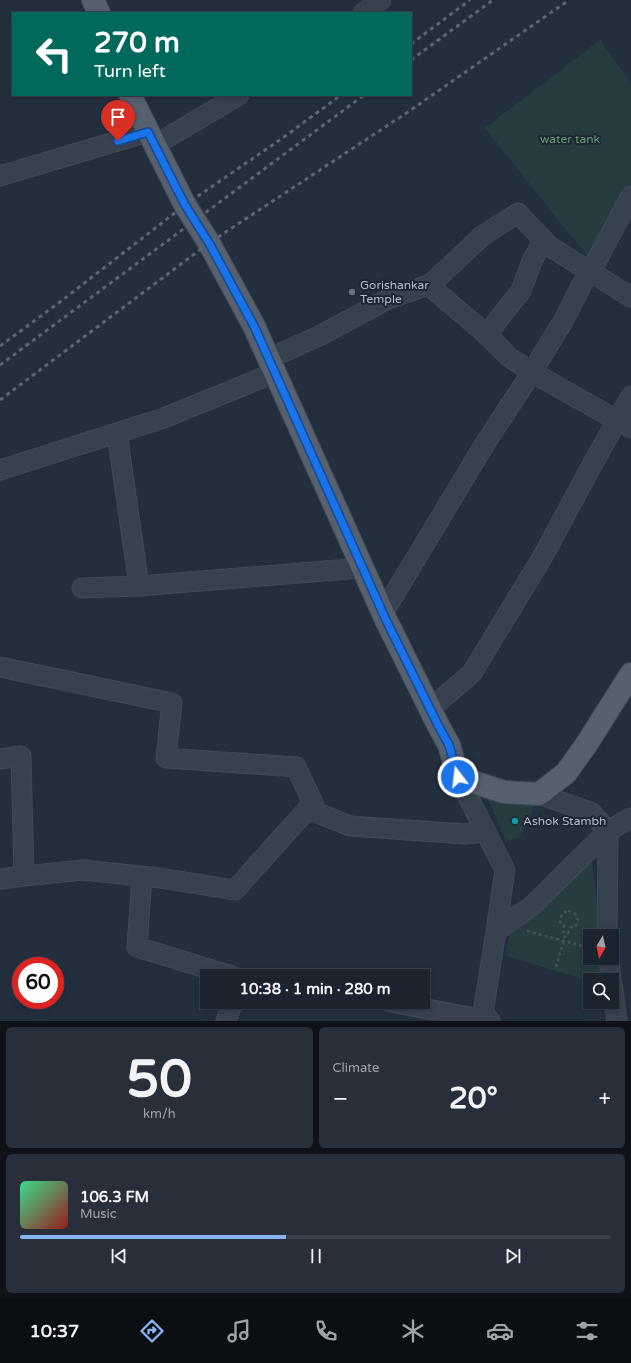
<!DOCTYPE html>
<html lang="en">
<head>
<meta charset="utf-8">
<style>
  body { margin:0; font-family:"Varela Round",sans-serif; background:#282f3a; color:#f1f3f6; height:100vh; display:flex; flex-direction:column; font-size:15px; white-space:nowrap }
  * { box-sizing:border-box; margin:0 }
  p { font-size:13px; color:#a0a4aa }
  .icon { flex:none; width:22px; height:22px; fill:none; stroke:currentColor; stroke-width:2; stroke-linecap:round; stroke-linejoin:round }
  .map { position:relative; height:1021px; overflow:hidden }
  .sheet { display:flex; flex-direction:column; gap:6px; padding:6px; background:#0f1319; flex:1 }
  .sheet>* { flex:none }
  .hud { position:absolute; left:12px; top:12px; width:400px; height:84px; border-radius:0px; box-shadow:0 2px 6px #0003,0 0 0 1px #39404a; background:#00695c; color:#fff; overflow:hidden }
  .needle { width:26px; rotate:189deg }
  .controls { position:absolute; left:583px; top:929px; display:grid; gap:8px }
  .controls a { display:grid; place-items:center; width:36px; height:36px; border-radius:0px; background:#1b232e; box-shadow:0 2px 6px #0003,0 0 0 1px #39404a; font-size:20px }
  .speed { position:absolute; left:12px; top:957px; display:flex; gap:8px; font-size:20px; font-weight:700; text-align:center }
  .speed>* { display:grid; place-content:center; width:52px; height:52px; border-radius:50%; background:#1b232e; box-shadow:0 2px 6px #0003,0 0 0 1px #39404a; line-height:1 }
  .speed .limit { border:6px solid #d22; background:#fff; color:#111 }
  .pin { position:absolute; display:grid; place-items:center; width:34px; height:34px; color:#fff; margin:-41px -17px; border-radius:50% 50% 50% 0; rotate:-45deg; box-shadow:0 0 4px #0007 }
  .pin .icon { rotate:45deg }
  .me { position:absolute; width:44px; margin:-22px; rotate:345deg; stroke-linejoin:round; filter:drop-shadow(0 0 3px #0008) }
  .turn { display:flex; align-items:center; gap:14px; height:84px; padding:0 16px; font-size:18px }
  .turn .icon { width:52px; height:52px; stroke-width:2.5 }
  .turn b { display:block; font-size:28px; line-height:34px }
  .big { font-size:30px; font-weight:700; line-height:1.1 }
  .sheet .tile { flex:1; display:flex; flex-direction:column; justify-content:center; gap:6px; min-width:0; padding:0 14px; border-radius:6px; background:#282f3a }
  .sheet .dial { align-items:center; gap:0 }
  .dial b { font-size:52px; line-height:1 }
  .song { display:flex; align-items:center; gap:12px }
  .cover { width:48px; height:48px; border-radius:6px; background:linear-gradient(135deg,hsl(150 70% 55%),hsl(0 70% 35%)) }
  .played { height:4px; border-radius:2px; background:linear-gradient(90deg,#8ab4f8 45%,#39404a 45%) }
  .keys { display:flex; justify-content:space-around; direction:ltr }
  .heat { display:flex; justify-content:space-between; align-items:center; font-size:22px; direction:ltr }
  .sheet .tiles { flex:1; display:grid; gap:6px; grid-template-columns:1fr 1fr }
  .tile:last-child { grid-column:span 2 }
  .trip { position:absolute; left:200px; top:969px; width:230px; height:40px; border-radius:0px; background:#1b232e; box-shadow:0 2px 6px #0003,0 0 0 1px #39404a; font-weight:700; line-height:40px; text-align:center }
  .dock { display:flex; height:64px; justify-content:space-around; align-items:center; background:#0b0e12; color:#a0a4aa }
  .dock .icon { width:28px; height:28px }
  .dock .active { color:#8ab4f8 }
  .dock b { font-size:18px; color:#f1f3f6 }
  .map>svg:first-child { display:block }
  .green { fill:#263c3f }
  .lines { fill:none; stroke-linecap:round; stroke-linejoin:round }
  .minor-casing { stroke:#414a57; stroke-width:21 }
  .major-casing { stroke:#414a57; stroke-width:24 }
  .path { stroke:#3f5557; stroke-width:2.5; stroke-dasharray:3 3; stroke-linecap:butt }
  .minor { stroke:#38414e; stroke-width:19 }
  .major { stroke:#56606e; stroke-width:22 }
  .rail { stroke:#5a6575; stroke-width:3; stroke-dasharray:4 4; stroke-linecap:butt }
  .route-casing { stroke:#114b97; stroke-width:10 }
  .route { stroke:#1a73e8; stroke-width:7 }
  .worship-dot { fill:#6b7280; stroke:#1d2633; stroke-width:1.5 }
  .culture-dot { fill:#0f9aa8; stroke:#1d2633; stroke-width:1.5 }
  .labels { text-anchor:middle; stroke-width:4; stroke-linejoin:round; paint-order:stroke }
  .park-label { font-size:12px; fill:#6b9a76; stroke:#1d2633 }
  .poi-label { font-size:12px; fill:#b4bcc9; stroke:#1d2633; text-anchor:start }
</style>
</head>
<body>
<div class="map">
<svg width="631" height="1021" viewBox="0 0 631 1021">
  <rect width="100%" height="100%" fill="#242f3e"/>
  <path class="green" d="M 600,40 L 631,83 L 631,204 L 623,216 L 587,256 L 485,128 Z
    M 487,798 L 536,804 L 520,837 L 506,841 Z
    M 592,860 L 600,936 L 590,936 L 590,958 L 602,958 L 605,980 L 590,981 L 506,956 L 509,933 Z"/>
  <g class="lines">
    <defs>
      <path id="minor" d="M 363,13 L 381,0
        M 155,145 L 239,95
        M 0,176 L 148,132
        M 591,271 L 631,196
        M 428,285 L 485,333 L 509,357 L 535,374 L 631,428
        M 487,335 L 504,312 L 521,291 L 532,261 L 544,240
        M 268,359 L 319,336 L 388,299 L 431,284 L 482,236 L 518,213 L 549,246 L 631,297
        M 117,433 L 139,586
        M 0,470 L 164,418 L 274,373
        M 82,588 L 139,586 L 362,568
        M 383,613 L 486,442 L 532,372 L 562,323 L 589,271
        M 0,667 L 172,703 L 166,758 L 296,767 L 313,803 L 235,890 L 160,878 L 83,870 L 24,876
        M 430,709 L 472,673 L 543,556 L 592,465 L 631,396
        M 0,759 L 21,756 L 24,876 L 0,879
        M 458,777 L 505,870 L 496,931 L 483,1013 L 490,1021
        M 539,794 L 592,813 L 608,831 L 607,936
        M 308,809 L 350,826 L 465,834 L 486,832
        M 142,876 L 137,947 L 232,976
        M 496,931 L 533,905 L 608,831 L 631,818
        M 609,958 L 611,980
        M 612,984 L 617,1021
        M 391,1002 L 480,1019
        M 226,1021 L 233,1002"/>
      <path id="major" d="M 93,0 L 99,13
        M 130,95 L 185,205 L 209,243 L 254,326 L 386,620 L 438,725 L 449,745 L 458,777 L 504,792 L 539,794 L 566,773 L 586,745 L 631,674"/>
    </defs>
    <use href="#minor" class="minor-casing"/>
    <use href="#major" class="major-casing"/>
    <path class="path" d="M 568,911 C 577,912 580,919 575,927 L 571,927 L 568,933 L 563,932 L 564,925 L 560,922 C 560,917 562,913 568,911 Z
      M 527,931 L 590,948
      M 556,967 L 566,933"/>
    <use href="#minor" class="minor"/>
    <use href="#major" class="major"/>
    <path class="rail" d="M 411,44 L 470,0
      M 411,60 L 493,0
      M 0,346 L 60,302 L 185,205 L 284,137 L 341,95
      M 0,365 L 364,95
      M 0,400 L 209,243 L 408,112 L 569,0"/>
  </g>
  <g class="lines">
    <defs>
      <path id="route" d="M 118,141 L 148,132 L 185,205 L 209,243 L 254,326 L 386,620 L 438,725 L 449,745 L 458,777"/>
    </defs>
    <use href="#route" class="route-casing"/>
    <use href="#route" class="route"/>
  </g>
  <circle class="worship-dot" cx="352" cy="292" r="4"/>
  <circle class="culture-dot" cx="515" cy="821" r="4"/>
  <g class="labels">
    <g class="park-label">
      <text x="570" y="143">water tank</text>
    </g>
    <g class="poi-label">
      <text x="360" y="289">Gorishankar<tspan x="360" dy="14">Temple</tspan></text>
      <text x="523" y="825">Ashok Stambh</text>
    </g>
  </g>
</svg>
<div class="controls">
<a><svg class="needle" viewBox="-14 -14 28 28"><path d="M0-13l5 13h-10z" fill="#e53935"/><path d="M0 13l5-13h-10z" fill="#a0a4aa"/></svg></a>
<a><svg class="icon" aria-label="search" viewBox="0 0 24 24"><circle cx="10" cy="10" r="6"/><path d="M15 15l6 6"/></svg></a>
</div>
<div class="speed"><div class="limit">60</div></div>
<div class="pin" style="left:118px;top:141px;background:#d93025"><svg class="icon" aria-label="arrive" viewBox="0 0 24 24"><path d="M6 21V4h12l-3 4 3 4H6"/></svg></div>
<svg class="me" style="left:458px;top:777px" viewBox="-20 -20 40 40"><circle r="17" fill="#1a73e8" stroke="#fff" stroke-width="3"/><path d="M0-11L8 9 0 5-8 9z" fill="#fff"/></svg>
<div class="trip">10:38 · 1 min · 280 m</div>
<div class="hud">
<div class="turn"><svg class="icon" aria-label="left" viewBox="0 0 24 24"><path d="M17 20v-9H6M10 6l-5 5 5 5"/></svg><div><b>270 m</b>Turn left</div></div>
</div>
</div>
<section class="sheet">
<div class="tiles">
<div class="tile dial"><b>50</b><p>km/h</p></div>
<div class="tile"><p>Climate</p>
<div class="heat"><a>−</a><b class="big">20°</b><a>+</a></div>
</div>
<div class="tile">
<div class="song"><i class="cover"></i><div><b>106.3 FM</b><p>Music</p></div></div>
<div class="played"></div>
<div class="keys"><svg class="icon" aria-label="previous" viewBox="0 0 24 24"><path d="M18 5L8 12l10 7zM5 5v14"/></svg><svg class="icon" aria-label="pause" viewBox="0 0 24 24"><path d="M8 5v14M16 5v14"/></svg><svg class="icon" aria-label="next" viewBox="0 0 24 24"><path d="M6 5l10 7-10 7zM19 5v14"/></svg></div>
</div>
</div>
</section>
<nav class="dock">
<b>10:37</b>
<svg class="icon active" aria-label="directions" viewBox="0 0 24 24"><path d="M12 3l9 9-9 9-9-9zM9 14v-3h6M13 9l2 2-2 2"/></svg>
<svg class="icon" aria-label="music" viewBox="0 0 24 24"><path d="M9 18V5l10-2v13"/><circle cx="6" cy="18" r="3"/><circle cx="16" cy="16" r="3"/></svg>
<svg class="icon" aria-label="phone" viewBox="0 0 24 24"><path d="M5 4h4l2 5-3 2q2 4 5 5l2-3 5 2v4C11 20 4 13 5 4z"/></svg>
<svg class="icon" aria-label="climate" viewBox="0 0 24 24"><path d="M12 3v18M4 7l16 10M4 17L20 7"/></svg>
<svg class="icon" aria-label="car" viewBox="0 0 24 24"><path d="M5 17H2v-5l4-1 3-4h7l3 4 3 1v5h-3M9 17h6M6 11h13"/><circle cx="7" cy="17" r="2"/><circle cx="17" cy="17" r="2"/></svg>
<svg class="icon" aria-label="filters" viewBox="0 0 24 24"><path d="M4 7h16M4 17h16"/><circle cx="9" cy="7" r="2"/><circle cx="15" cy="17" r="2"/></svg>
</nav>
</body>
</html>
